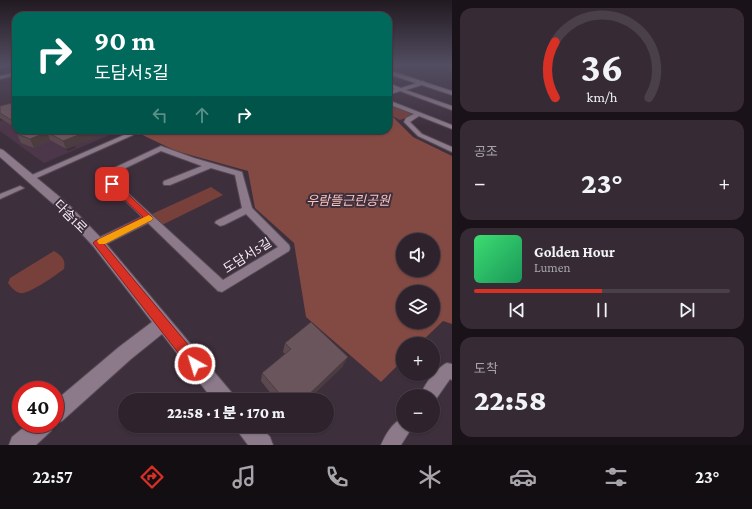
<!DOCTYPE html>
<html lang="ko">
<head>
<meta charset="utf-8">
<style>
  body { margin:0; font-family:"Crimson Pro","Noto Sans KR",serif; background:#362b35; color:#f1f3f6; height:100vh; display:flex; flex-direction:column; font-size:15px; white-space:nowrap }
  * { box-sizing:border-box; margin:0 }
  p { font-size:13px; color:#a7a4aa }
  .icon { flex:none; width:22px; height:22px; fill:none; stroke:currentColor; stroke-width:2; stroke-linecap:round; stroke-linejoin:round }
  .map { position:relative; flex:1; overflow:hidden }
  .sheet { display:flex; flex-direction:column; gap:8px; padding:8px; background:#191319; width:300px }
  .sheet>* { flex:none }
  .hud { position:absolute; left:12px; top:12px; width:380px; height:122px; border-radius:12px; box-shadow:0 1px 3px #0004,0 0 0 1px #494049; background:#00695c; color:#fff; overflow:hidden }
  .fabs { position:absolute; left:396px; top:233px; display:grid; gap:8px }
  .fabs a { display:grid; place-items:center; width:44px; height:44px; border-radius:50%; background:#2e232d; box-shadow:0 1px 3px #0004,0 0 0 1px #494049; font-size:20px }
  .speed { position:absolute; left:12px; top:381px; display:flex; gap:8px; font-size:20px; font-weight:700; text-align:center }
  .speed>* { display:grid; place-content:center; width:52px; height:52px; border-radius:50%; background:#2e232d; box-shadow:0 1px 3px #0004,0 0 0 1px #494049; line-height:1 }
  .speed .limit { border:6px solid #d22; background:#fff; color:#111 }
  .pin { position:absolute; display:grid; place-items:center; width:34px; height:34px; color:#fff; margin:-17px; border-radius:8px; box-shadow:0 2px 6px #0006 }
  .me { position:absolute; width:44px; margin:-22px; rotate:321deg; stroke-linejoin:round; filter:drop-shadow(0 0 3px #0008) }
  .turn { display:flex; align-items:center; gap:14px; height:84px; padding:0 16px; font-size:18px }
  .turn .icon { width:52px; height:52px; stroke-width:2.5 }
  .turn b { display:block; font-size:28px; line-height:34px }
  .lanes { display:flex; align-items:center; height:38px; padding:0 16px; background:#0003; justify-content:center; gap:20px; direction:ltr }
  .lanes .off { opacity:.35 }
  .big { font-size:30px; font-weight:800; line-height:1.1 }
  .sheet .widget { flex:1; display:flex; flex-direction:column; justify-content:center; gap:6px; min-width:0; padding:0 14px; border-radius:12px; background:#362b35 }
  .sheet .dial { align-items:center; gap:0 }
  .dial svg { height:104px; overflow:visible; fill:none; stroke:#494049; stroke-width:7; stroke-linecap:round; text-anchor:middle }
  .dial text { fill:#f1f3f6; stroke:none }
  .song { display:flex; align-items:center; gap:12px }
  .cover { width:48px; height:48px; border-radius:6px; background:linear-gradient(135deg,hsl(140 70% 55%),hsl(150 70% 35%)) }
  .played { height:4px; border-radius:2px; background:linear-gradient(90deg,#d93025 50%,#494049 50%) }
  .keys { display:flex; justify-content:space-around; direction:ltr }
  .heat { display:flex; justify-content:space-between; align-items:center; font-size:22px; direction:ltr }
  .trip { position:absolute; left:118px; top:393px; width:216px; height:40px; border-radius:20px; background:#2e232d; box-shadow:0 1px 3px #0004,0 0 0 1px #494049; font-weight:800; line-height:40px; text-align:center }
  .tabs { display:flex; height:64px; justify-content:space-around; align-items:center; background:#120e12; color:#a7a4aa }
  .tabs .icon { width:28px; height:28px }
  .tabs .current { color:#d93025 }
  .tabs b { font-size:18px; color:#f1f3f6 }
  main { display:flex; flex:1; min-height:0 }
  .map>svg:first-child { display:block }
  .built { fill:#4b3749 }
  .green { fill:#78403b }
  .forest { fill:#834943; fill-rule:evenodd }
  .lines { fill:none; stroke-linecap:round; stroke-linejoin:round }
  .pedestrian-casing { stroke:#574b56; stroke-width:2 }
  .minor-casing { stroke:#574b56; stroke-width:2 }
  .tertiary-casing { stroke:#574b56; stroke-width:2 }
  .pedestrian { fill:#8c7a8a; fill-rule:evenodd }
  .minor { fill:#8c7a8a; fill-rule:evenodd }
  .tertiary { fill:#8c7a8a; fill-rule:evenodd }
  .wall { fill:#5c494f }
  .shaded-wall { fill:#4b3c40 }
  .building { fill:#6b555c; stroke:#4b3c40 }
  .route { fill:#d93025; stroke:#8d1f18 }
  .slow { fill:#f59e0b }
  .labels { text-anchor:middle; stroke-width:4; stroke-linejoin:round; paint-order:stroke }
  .park-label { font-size:13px; font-style:italic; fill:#fdc5be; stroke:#3e2f3c }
  .street-label { font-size:13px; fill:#f8eef7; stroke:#3e2f3c }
</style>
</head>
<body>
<main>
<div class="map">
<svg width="452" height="445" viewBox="0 0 452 445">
  <rect width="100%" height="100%" fill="#3e2f3c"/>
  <path class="built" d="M 8,119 L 16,130 L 49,130 L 56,135 L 53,141 L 68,151 L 76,148 L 74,146 L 111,131 L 110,130 L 119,131 L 44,163 L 0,131 L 0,121 Z"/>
  <path class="green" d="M 388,103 L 411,112 L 413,115 L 400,120 L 388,114 Z
    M 211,187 L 223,195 L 162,225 L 152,214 Z
    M 54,251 C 62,256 66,260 64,269 C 56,275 28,295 20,293 C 14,291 11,287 8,283 L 10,278 Z"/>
  <path class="forest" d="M 388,115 L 394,118 L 413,137 L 452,156 L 452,324 L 443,321 L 419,344 L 403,344 L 403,360 L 381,382 L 306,317 L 294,243 L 255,208 L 248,171 L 176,151 L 132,130 L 388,130 ZM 403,240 L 433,240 L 433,270 L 403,270 ZM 403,292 L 433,292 L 433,322 L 403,322 Z"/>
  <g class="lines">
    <defs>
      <path id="pedestrian" d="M 20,186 L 24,188 L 22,189 L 0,199 L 0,194 Z"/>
      <path id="minor" d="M 9,65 L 9,66 L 0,68 L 0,66 Z
        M 16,72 L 16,75 L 0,79 L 0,76 Z
        M 423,81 L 426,83 L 425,84 L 406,90 L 452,106 L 452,110 L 400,91 L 388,95 L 388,91 L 395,89 L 388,87 L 388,83 L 401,88 Z
        M 388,100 L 452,125 L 452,129 L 419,116 L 410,122 L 422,134 L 452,147 L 452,152 L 418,136 L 404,122 L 406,118 L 414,114 L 388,104 Z
        M 131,132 L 133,133 L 133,135 L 32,180 L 29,181 L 25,178 Z
        M 161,146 L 194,158 L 242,172 L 252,208 L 289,245 L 290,248 L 289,251 L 222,292 L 218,291 L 148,223 L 102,246 L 94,246 L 93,243 L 94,240 L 142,217 L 99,175 ZM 161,151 L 202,166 L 164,181 L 163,183 L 164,185 L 170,185 L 211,168 L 235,175 L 242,208 L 216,221 L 215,223 L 220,226 L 224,225 L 246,214 L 278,247 L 223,280 L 109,176 Z
        M 447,363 L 452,364 L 452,380 L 450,379 L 434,402 L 433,396 L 420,396 C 424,385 436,368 447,363 Z
        M 403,418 L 403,426 L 413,426 L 401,445 L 381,445 C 385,435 393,422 403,418 Z"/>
      <path id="tertiary" d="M 388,70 L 452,91 L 452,95 L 388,74 Z
        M 0,149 L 3,150 L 67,203 L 103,240 L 232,393 L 235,400 L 213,400 L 162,334 L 131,359 L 62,421 L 55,424 L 55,401 L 119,347 L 152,322 L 93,246 L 59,209 L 0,157 Z
        M 28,424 L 54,424 L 51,431 L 36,445 L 9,445 L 12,437 Z
        M 236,426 L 260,426 L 270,437 L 273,445 L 248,445 L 239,433 Z"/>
    </defs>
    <use href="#pedestrian" class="pedestrian-casing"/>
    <use href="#minor" class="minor-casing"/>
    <use href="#tertiary" class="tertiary-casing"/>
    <use href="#pedestrian" class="pedestrian"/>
    <use href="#minor" class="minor"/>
    <use href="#tertiary" class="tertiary"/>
  </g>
  <path class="wall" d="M 16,102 L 16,128 L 0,118 L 0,106 Z
    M 19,130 L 112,130 L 112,131 L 66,149 L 50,140 L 34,148 L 21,143 L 17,134 L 22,132 Z
    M 285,343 L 343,366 L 308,400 L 276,400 L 261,381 L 262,373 L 285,354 L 283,352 Z"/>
  <path class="shaded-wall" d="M 91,130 L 112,130 L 112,131 L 66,149 L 63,141 Z
    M 47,132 L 50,140 L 34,148 L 30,139 Z
    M 348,357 L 343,366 L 308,400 L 303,400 Z"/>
  <path class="building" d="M 16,102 L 16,123 L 0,113 L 0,106 Z
    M 27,130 L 91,130 L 63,141 L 47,132 L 30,139 L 17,134 Z
    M 311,322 L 348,357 L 303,400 L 285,400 L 262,373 L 291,349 L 285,343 Z"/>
  <linearGradient id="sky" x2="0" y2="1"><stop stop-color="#221a21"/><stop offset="0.51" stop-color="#524d61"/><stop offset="1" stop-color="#524d61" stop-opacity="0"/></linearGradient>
  <rect width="452" height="128" fill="url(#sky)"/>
  <path class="route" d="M 112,181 L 115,182 L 153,218 L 152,220 L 104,244 L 200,359 L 202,364 L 200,368 L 195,370 L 190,368 L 93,243 L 95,241 L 143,217 L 109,185 L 109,182 Z"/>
  <path class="slow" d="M 149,215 L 153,218 L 152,220 L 105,244 L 99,244 L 97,241 L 99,239 Z"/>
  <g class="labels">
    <g class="park-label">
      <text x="348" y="205">우람뜰근린공원</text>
    </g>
    <g class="street-label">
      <text transform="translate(71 216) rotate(45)" y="5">다솜1로</text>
      <text transform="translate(247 255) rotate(-32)" y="5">도담서5길</text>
    </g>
  </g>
</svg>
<div class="fabs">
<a><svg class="icon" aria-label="sound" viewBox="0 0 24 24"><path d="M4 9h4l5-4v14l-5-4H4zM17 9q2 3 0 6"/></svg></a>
<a><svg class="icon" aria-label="layers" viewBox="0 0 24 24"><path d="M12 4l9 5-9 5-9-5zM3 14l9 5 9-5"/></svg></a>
<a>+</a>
<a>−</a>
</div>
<div class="speed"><div class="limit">40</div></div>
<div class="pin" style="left:112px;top:184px;background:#d93025"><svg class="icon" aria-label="arrive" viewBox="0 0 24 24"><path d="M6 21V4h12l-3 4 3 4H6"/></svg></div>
<svg class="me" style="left:195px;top:364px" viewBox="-20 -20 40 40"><circle r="17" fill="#d93025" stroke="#fff" stroke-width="3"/><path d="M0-11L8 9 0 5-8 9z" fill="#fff"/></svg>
<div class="trip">22:58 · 1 분 · 170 m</div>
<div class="hud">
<div class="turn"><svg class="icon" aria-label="right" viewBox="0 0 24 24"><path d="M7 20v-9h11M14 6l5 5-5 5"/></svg><div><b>90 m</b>도담서5길</div></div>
<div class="lanes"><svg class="icon off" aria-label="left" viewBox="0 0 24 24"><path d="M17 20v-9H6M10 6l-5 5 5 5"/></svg><svg class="icon off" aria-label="ahead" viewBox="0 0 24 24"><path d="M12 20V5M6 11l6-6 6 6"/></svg><svg class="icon" aria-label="right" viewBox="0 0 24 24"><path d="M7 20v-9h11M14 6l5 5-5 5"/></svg></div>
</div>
</div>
<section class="sheet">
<div class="widget dial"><svg viewBox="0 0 100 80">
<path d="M14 69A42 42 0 1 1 86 69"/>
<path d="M14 69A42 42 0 0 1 14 26" stroke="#d93025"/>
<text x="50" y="56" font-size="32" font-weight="700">36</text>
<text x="50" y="72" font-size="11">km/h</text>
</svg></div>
<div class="widget"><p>공조</p>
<div class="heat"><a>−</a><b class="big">23°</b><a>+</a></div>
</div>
<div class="widget">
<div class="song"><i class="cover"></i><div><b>Golden Hour</b><p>Lumen</p></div></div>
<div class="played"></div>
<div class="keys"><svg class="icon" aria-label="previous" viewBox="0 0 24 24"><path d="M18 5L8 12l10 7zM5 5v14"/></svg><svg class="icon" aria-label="pause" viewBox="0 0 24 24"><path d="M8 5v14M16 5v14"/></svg><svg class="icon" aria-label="next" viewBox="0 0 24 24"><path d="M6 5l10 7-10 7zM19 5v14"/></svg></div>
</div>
<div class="widget"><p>도착</p><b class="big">22:58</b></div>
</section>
</main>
<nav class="tabs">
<b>22:57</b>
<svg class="icon current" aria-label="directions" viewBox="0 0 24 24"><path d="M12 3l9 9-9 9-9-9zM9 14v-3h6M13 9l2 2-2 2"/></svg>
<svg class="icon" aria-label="music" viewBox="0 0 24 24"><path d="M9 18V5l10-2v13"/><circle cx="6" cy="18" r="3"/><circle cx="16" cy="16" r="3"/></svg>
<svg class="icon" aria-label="phone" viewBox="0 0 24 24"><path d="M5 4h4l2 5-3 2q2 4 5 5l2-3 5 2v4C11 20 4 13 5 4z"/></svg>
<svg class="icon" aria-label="climate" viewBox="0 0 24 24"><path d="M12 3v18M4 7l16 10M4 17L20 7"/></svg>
<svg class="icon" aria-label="car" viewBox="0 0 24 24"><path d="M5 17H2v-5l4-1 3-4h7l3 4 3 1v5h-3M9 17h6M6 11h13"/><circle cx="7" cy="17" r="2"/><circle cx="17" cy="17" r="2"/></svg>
<svg class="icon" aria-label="filters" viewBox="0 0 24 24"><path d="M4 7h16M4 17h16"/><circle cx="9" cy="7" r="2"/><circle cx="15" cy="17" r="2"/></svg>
<b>23°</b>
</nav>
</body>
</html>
